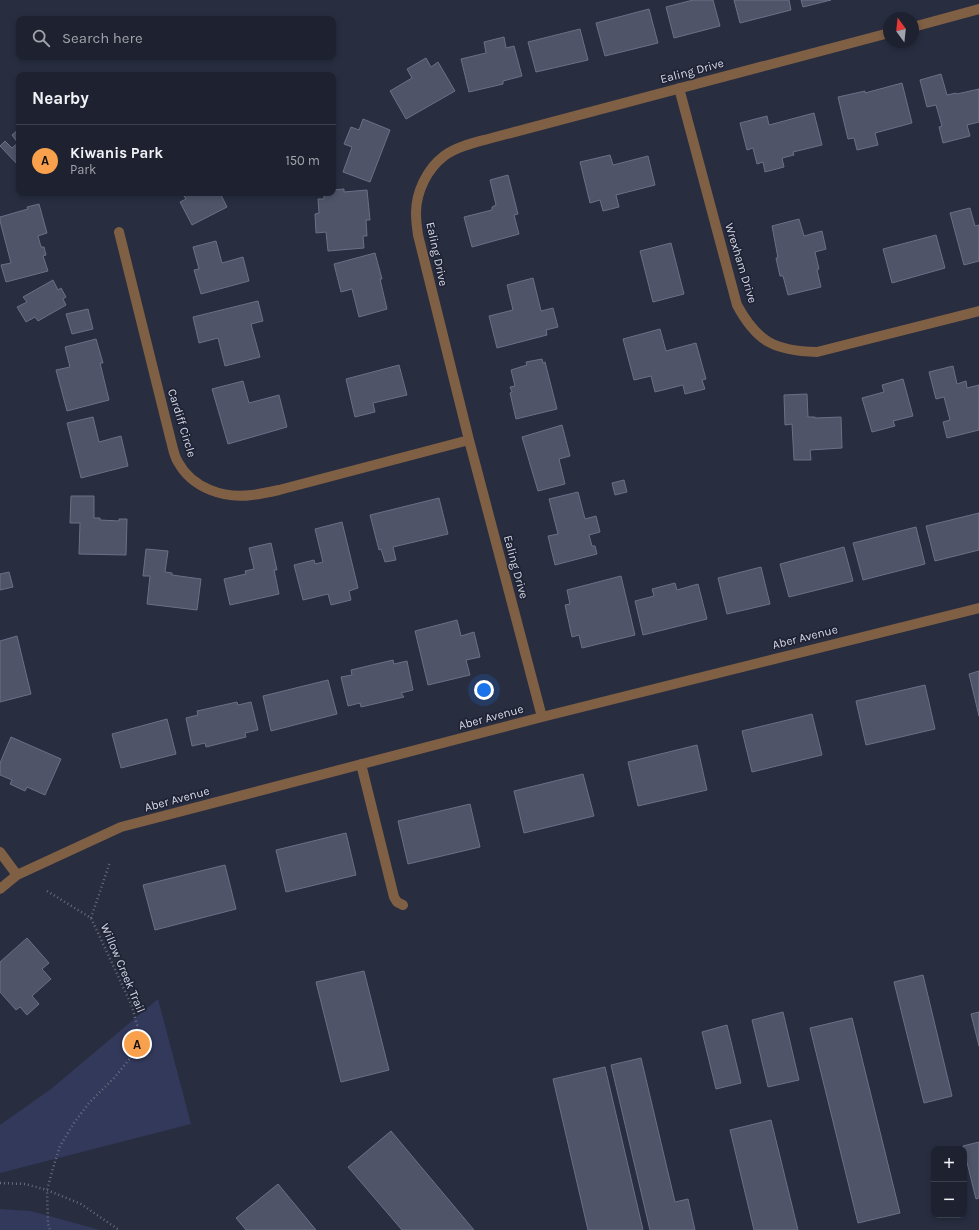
<!DOCTYPE html>
<html lang="en">
<head>
<meta charset="utf-8">
<style>
	:root { --surface:#1e2230; --page:#262a38; --text:#f1f3f6; --muted:#a1a4ab; --line:#3c3f4c; --accent:#f9a04d }
	body { margin:0; font-family:Karla,sans-serif; background:var(--page); color:var(--text) }
	.controls { position:absolute; right:12px; bottom:12px; display:grid; overflow:hidden; border-radius:8px; box-shadow:0 2px 6px #0003 }
	.controls button { width:36px; height:36px; display:grid; place-items:center; padding:0; border:0; border-bottom:1px solid var(--line); background:var(--surface); color:var(--text); font:20px sans-serif }
	.compass { position:absolute; left:883px; top:12px; width:36px; height:36px; border-radius:50%; background:var(--surface); box-shadow:0 2px 6px #0003; rotate:345deg }
	.you { position:absolute; left:484px; top:690px; width:14px; height:14px; margin:-10px; border:3px solid #fff; border-radius:50%; background:#1a73e8; box-shadow:0 0 0 6px #1a73e833 }
	.badge { display:grid; place-items:center; width:26px; height:26px; border-radius:50%; background:var(--accent); color:#111; font-size:13px; font-weight:700 }
	.pin { position:absolute; translate:-50% -50%; border:2px solid #fff; box-shadow:0 1px 4px #0006 }
	.list { margin:0; padding:0; list-style:none }
	h2 { display:flex; justify-content:space-between; align-items:center; height:52px; margin:0; padding:0 16px; font-size:17px }
	h2 small { font-size:13px; font-weight:400; color:var(--muted) }
	.list li { display:grid; grid-template-columns:26px 1fr auto; gap:12px; align-items:center; box-sizing:border-box; height:72px; padding:0 16px; border-top:1px solid var(--line) }
	.list b { display:block; font-size:15px; white-space:nowrap }
	.list p { margin:0; font-size:13px; white-space:nowrap; color:var(--muted) }
	.list em { font-size:13px; font-style:normal; color:var(--muted) }
	.icon { flex:none; width:22px; height:22px; fill:none; stroke:currentColor; stroke-width:2; stroke-linecap:round; stroke-linejoin:round }
	.map { position:relative; flex:none; width:979px; height:1230px; overflow:hidden }
	.search { position:absolute; background:var(--surface); box-shadow:0 2px 6px #0003; left:16px; top:16px; width:320px; height:44px; display:flex; align-items:center; gap:10px; box-sizing:border-box; padding:0 14px; border-radius:8px; color:var(--muted); font-size:15px }
	.panel { position:absolute; background:var(--surface); box-shadow:0 2px 6px #0003; left:16px; top:72px; width:320px; height:124px; border-radius:8px }
	.map>svg:first-child { display:block }
	.green { fill:#32395b }
	.building { fill:#4f5469; stroke:#6b7086 }
	.lines { fill:none; stroke-linecap:round; stroke-linejoin:round }
	.path { stroke:#696d7e; stroke-width:2.5; stroke-dasharray:1 3; stroke-linecap:butt }
	.minor { stroke:#806045; stroke-width:10 }
	.labels { text-anchor:middle; dominant-baseline:central; stroke-width:3.5; stroke-linejoin:round; paint-order:stroke }
	.street-label { font-size:12px; fill:#d5d8e5; stroke:#1f2335 }
</style>
</head>
<body>
<div class="map">
<svg width="979" height="1230" viewBox="0 0 979 1230">
	<rect width="100%" height="100%" fill="#282d40"/>
	<path class="green" d="M158,999L191,1124L0,1173V1125L51,1089Z
		M0,1209L31,1211L100,1230H0Z"/>
	<path class="building" d="M693,0H713L720,26L674,38L666,7Z
		M734,0H789L791,10L740,23Z
		M801,0H831L803,7Z
		M649,9L658,43L605,56L596,23Z
		M580,29L588,60L536,72L528,42Z
		M504,37L506,48L514,46L522,76L503,81V84L469,92L461,59L486,53L484,42Z
		M426,58L431,67L438,62L455,91L406,119L390,91L412,78L407,69Z
		M941,74L947,95L956,93L957,94L979,89V122L967,125L970,136L943,143L939,127L942,126L936,105L927,107L920,80Z
		M902,83L912,123L875,133L878,145L857,150L854,138L848,139L838,97L865,91V93Z
		M814,113L822,145L793,152L794,155L782,158L784,167L765,172L763,162L757,164L753,148L747,150L740,123L767,116L769,125Z
		M363,119L390,130L370,182L343,172L352,147L344,144L351,127L359,130Z
		M19,129V166L0,146L5,141L12,148L18,143L12,135Z
		M610,155L613,165L648,156L655,185L616,195L619,207L603,211L600,200L590,203L580,162Z
		M508,175L518,214L514,215L519,234L472,247L464,217L492,210V207L496,205L490,180Z
		M344,189V192L367,190L370,220H366L367,236H363L364,248L328,251L326,232L316,233L315,214L319,213L318,199H324V193H333V190Z
		M182,193H220L227,207L192,225L180,202L186,199Z
		M39,204L47,233L38,236L41,247H44L46,255L43,256L48,271L6,282L1,265L11,263L0,221V217L28,209L27,207Z
		M970,208L975,226L979,225V261L964,265L950,213Z
		M799,219L804,236L822,231L826,249L815,252L819,269L817,270L821,287L788,295L783,276H780L776,258H778L772,226Z
		M936,235L945,268L892,283L883,249Z
		M216,241L222,263L243,257L249,281L201,294L194,270L199,269L193,247Z
		M671,243L684,294L653,302L640,251Z
		M375,253L382,279H380L387,309L359,317L352,289L341,292L334,264Z
		M533,278L541,311L553,308L558,327L546,330L547,335L497,348L489,316L513,310L507,285Z
		M53,280L58,290L61,288L66,297L63,299L66,305L38,321L35,317L26,322L17,307L27,302L23,297Z
		M258,301L263,321L251,324L260,357L225,366L218,338L199,343L193,317Z
		M88,309L93,329L72,334L66,314Z
		M660,329L666,351L696,343L706,379L702,380L705,389L685,394L683,385L655,392L651,376L634,380L623,339Z
		M96,339L103,363H100L109,400L67,411L56,370L70,367L65,347Z
		M542,359L543,363L545,362L557,409L516,419L510,393L512,392L510,387L515,386L511,370L527,365L526,362Z
		M399,365L407,395L373,403L375,412L355,417L346,379Z
		M953,366L957,384L966,381L967,388L979,385V430L947,438L943,422L950,420L944,397L936,399L929,372Z
		M903,379L913,416L893,421L895,426L872,432L862,398L884,392L882,385Z
		M243,381L249,403L279,395L287,427L228,444L212,389Z
		M807,394L808,417H815V418L841,417L842,448L810,450L811,460H794L792,424L785,425L784,395Z
		M93,417L99,442L121,436L128,466L81,478L67,423Z
		M562,425L570,456L559,459L565,484L538,491L522,437Z
		M624,480L627,492L615,495L612,483Z
		M578,492L585,519L596,516L600,532L589,535L592,546H595L597,554L555,565L548,536L558,534L549,499Z
		M71,496H94V518H100V520L119,521V519H127L126,555L79,554L80,523H70Z
		M439,498L448,534L393,547L396,560L385,562L381,549L379,550L370,515Z
		M979,513V550L935,561L926,526Z
		M342,522L358,588L349,591L351,600L331,605L328,594L303,600L294,565L314,560L315,564L323,562L315,529Z
		M916,527L925,564L863,580L853,543Z
		M271,543L277,570H274L279,594L230,605L224,579L246,574L245,571L254,569L249,548Z
		M844,547L853,581L789,597L780,564Z
		M146,549L168,551L165,572L172,573V575L201,579L197,610L147,604L150,576H143Z
		M761,567L770,604L727,614L718,578Z
		M9,572L13,587L0,590V574Z
		M621,576L635,635L582,648L579,635L572,637L565,605L570,604L567,590Z
		M675,583L677,590L698,584L707,619L643,635L635,601L654,596L652,589Z
		M457,620L461,636L474,632L480,657L466,660L470,675L428,685L415,631Z
		M17,636L31,694L0,702V641Z
		M393,660L394,664L407,661L413,690L401,693L404,697L361,707L360,703L348,706L341,677L352,675L351,670Z
		M979,671V716L969,674Z
		M328,680L337,714L271,731L263,696Z
		M925,685L935,729L866,745L856,701Z
		M237,702L238,705L251,702L258,730L245,733L246,737L206,747L205,743L192,746L186,718L198,715L197,711Z
		M812,714L822,755L752,772L742,731Z
		M167,719L176,754L121,768L112,734Z
		M11,737L61,759L45,795L27,787L25,791L10,784L12,780L0,775V763Z
		M697,745L707,790L638,806L628,762Z
		M583,774L594,816L524,833L514,791Z
		M470,804L480,847L408,864L398,821Z
		M346,833L356,875L286,892L276,850Z
		M225,865L236,909L155,930L143,885Z
		M27,938L49,963L42,969L51,979L32,996L39,1004L27,1015L20,1007L16,1010L0,992V962Z
		M364,971L389,1070L341,1082L316,982Z
		M923,975L952,1096L924,1103L894,982Z
		M783,1012L799,1080L768,1087L752,1020Z
		M979,1012V1046L971,1014Z
		M852,1018L900,1213L858,1223L810,1028Z
		M727,1025L741,1083L716,1089L702,1032Z
		M641,1058L675,1202L688,1199L695,1230H650L611,1065Z
		M605,1067L643,1230H588L553,1079Z
		M771,1120L798,1230H754L730,1130Z
		M391,1131L474,1230H402L348,1167Z
		M979,1142V1198L976,1199L963,1146Z
		M278,1184L316,1230H246L236,1218Z"/>
	<g class="lines">
		<path class="path" d="M47,891L91,918L132,1006L137,1025V1038L131,1057L115,1077L89,1103L74,1123L60,1146L53,1168L47,1190L48,1224L50,1230
			M91,918L110,862
			M0,1183L25,1184L47,1190L81,1204L119,1230"/>
		<path class="minor" d="M913,27L979,9
			M679,88L737,305C757,342 775,351 817,352L979,311
			M119,232L171,441C173,448 174,456 178,462C192,488 224,499 252,495C261,494 270,492 279,490L469,440
			M542,717L469,440L418,235C417,228 416,220 416,213C416,192 427,169 444,156C456,147 473,143 488,139L889,33
			M361,764L394,897L397,902L403,905
			M0,852L17,875
			M0,889L17,875L121,827L542,717L979,608"/>
	</g>
	<g class="labels">
		<g class="street-label">
			<text transform="translate(692 71) rotate(-15)">Ealing Drive</text>
			<text transform="translate(437 254) rotate(78)">Ealing Drive</text>
			<text transform="translate(741 263) rotate(73)">Wrexham Drive</text>
			<text transform="translate(182 423) rotate(73)">Cardiff Circle</text>
			<text transform="translate(516 567) rotate(75)">Ealing Drive</text>
			<text transform="translate(805 637) rotate(-14)">Aber Avenue</text>
			<text transform="translate(491 717) rotate(-15)">Aber Avenue</text>
			<text transform="translate(177 799) rotate(-15)">Aber Avenue</text>
			<text transform="translate(123 968) rotate(67)">Willow Creek Trail</text>
		</g>
	</g>
</svg>
<div class="controls">
<button>+</button>
<button>−</button>
</div>
<svg class="compass" viewBox="-18 -18 36 36"><path d="M0-13l5 13h-10z" fill="#e53935"/><path d="M0 13l5-13h-10z" fill="#a1a4ab"/></svg>
<div class="you"></div>
<div class="pin badge" style="left:137px;top:1044px">A</div>
<div class="search"><svg class="icon" aria-label="search" viewBox="0 0 24 24"><circle cx="10" cy="10" r="6"/><path d="M15 15l6 6"/></svg>Search here</div>
<section class="panel">
<h2>Nearby<small></small></h2>
<ul class="list">
<li><span class="badge">A</span><div><b>Kiwanis Park</b><p>Park</p></div><em>150 m</em></li>
</ul>
</section>
</div>
</body>
</html>
